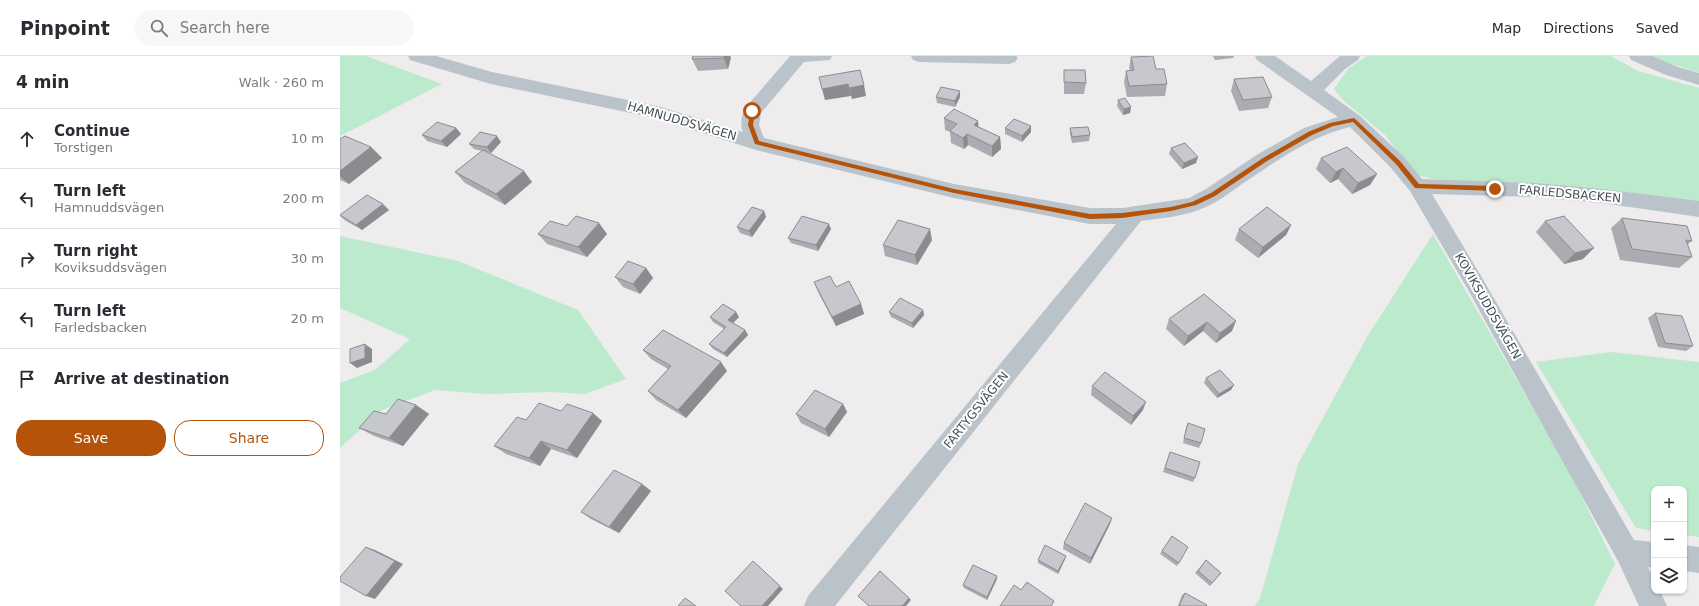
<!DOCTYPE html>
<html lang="en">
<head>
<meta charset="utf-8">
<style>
	:root { --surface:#fff; --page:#f7f7f7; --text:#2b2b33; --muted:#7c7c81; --line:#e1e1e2; --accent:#b45309 }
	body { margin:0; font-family:"DejaVu Sans",sans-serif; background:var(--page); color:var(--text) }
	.controls { position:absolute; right:12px; bottom:12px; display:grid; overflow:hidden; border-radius:8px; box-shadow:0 1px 3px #0004 }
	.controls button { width:36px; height:36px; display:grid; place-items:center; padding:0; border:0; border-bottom:1px solid var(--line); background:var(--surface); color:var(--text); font:20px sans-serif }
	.stop { position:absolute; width:12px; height:12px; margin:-9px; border:3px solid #b45309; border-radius:50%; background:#fff }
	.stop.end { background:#b45309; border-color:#fff; box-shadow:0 1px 4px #0008 }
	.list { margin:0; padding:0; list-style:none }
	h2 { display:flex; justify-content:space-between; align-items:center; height:52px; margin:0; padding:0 16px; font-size:17px }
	h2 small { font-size:13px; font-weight:400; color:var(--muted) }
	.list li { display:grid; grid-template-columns:26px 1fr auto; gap:12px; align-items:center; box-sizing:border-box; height:60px; padding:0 16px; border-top:1px solid var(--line) }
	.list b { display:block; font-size:15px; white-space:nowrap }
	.list p { margin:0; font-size:13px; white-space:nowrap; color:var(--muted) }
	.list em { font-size:13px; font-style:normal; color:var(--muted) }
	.actions { display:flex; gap:8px; padding:12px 16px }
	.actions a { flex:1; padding:9px 0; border:1px solid var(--accent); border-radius:16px; text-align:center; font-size:14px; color:var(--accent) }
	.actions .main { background:var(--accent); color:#fff }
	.icon { flex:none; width:22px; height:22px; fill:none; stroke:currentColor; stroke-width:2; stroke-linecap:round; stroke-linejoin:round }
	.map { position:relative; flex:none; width:1359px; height:550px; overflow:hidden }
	header { display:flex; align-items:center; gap:24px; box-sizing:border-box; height:56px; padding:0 20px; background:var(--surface); border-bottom:1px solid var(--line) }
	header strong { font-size:19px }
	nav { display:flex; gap:22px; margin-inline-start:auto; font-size:14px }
	.search { width:280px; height:36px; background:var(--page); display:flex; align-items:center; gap:10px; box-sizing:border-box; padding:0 14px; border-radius:22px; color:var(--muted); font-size:15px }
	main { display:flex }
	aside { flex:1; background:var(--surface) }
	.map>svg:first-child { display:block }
	.green { fill:#bceacd }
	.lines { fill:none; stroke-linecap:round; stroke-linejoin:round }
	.street { fill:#bbc3ca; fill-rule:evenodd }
	.wall { fill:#abacb1 }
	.shaded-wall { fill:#8b8c90 }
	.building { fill:#c7c8ce; stroke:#8b8c90 }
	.route { fill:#b45309 }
	.labels { text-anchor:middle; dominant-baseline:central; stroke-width:4; stroke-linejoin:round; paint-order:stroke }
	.street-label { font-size:12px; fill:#464f57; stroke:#fff }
</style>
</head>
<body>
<header>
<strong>Pinpoint</strong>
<div class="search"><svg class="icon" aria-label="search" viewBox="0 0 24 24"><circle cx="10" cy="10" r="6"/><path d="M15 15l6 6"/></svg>Search here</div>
<nav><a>Map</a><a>Directions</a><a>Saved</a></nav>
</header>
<main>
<aside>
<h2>4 min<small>Walk · 260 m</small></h2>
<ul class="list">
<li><svg class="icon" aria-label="ahead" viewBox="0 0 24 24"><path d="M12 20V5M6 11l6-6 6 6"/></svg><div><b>Continue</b><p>Torstigen</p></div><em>10 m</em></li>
<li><svg class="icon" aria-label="left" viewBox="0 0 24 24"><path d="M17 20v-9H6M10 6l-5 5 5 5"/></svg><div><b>Turn left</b><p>Hamnuddsvägen</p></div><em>200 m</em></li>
<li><svg class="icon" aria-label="right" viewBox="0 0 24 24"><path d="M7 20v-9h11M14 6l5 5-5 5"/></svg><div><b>Turn right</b><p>Koviksuddsvägen</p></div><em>30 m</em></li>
<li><svg class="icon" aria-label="left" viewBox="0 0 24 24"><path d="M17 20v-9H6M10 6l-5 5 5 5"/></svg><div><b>Turn left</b><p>Farledsbacken</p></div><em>20 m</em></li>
<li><svg class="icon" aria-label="arrive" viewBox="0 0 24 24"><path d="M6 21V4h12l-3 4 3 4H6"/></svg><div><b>Arrive at destination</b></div></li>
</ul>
<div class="actions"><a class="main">Save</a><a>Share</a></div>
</aside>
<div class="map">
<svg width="1359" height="550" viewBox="0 0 1359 550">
	<rect width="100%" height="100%" fill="#eeecec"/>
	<path class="green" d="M0,0H26L102,28L0,80Z
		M1027,0H1271L1298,15L1359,32V147L1105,125L1080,120L1071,113L1045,79L1004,45L994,33L1009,12Z
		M1307,0H1359V16H1357Z
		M1093,178L1227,411L1275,508L1254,550H915L920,542L958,408L1027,281Z
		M0,180L118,205L238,254L286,323L245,338L211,336L148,338L95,334L42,354L0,392V327L35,314L70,283L0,252Z
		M1271,296L1359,306V481L1344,479V433H1314V475L1296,472L1196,306Z"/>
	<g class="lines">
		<path class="street" d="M68,0H96L152,16L317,50L403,76C400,68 401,59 406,51L450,0H492L490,4L464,6L421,57L419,69L424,82L614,128L750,152H783L849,142L866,133L918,98L964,72L998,61L917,4L915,0H935L971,25L1000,0H1020L1018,4L1005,13L984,34L1020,60L1065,102L1082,123L1196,127L1262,133L1359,145V161L1262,147L1196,141L1092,138L1141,220L1294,484L1314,486V512L1308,511L1314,523V535H1320L1327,550H1299L1278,505L1229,417L1127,232L1070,135L1051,112L1010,71C971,80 938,104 905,126C891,136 877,147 861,153C842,161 820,162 801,165L495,550H464L468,540L776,168H750L614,142L416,94L315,62L151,28L70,4Z
			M571,0H676L678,2L675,6L669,8L579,6L573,4Z
			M1289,0H1312L1338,11L1359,17V29L1326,19L1291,4Z
			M1344,489L1359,491V517L1344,515Z"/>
	</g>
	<path class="wall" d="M873,0H894L893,2L875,4Z
		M391,1L388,13L358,15L352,3Z
		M791,1L816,13L827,28L825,40L787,41L784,26L786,15L790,14L789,12Z
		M724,14L746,27L744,38H724Z
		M894,23L932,41L928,52L899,55L891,35Z
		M620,35V41L615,51L597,47L596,41Z
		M778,44L791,51L790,57L783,59L777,50Z
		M604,62L639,71L660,81L661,93L652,101L628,89L624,93L611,87L610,76L605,74Z
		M691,70V76L682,86L665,78V72Z
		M116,72L121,78L107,91L87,85L82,79Z
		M730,72L750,79L749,85L732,87L730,78Z
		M0,83L31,91L42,102L9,128L0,124Z
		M161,86L151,97L145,96L192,126L165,149L125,127L115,116L142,95L134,93L129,88Z
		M831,92L856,107L842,113L829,98Z
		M981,102L1037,118L1030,129L1012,138L998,123L990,127L976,113Z
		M49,154L22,174L6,165L0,160Z
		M424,155L426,161L412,181L400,177L397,171Z
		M1282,162L1352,185L1347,189L1352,201L1339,212L1280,204L1271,172Z
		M1205,165L1243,203L1224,208L1196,176Z
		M951,169L946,179L918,202L895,184L899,173Z
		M227,170L267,178L247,201L207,188L198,178Z
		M491,173L478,195L451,187L448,182Z
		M592,184L577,209L545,200L543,189Z
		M306,212L313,222L300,238L283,231L275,221Z
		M474,226L521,248L524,258L496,270L478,236Z
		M864,238L892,275L876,287L863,275L844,290L826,273L829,263Z
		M583,254L584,259L573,272L551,261L549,256Z
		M396,256L399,261L393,267L405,274L408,279L387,301L373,293L369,288L384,273L373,266L370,261Z
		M1315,257L1353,290L1346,295L1318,291L1308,262Z
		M303,294L387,315L346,362L316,344L308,335L328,313L311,303Z
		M866,322L891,334L877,342L864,327Z
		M752,330L803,354L791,369L751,339Z
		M503,348L507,356L489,381L461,367L456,358Z
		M76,349L89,358L63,390L34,380L19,372L46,358Z
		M221,355L262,365L237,402L211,393L200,410L166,398L154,390L186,364Z
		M848,367L861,387L859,392L843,387L846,372Z
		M830,396L855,422L853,426L823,416Z
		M302,428L311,435L279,477L251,463L241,456Z
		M770,468L750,508L723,493L724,487Z
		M832,480L839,507L837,510L820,498Z
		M725,503L718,518L698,507V504Z
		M866,504L881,517L870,530L855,517Z
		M657,520V523L647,544L624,532L623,529Z
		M845,537L866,550H838L842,539Z"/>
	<path class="shaded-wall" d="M384,0H390L391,1L388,13L384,2Z
		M508,28L511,40L485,44L482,33Z
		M524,29L526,40L512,43L509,32Z
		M620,35V41L615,51V45Z
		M791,51L790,57L783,59L784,53Z
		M638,65L639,76L634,69Z
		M691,70V76L682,86V80Z
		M116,72L121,78L107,91L101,85Z
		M627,78L628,89L624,93L623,82Z
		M157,80L161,86L151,97L147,91Z
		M660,81L661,93L652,101V90Z
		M31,91L42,102L9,128L0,120V115Z
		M858,101L856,107L842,113L844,107Z
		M1003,112L998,123L990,127L996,116Z
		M184,115L192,126L165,149L156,138Z
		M1037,118L1030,129L1012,138L1018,127Z
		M43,148L49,154L22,174L16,169Z
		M424,155L426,161L412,181L409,175Z
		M259,167L267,178L247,201L238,191Z
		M489,168L491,173L478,195L476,189Z
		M951,169L946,179L918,202L923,191Z
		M590,173L592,184L577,209L575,199Z
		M1254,192L1243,203L1224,208L1235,197Z
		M306,212L313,222L300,238L293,228Z
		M521,248L524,258L496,270L492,261Z
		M583,254L584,259L573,272L572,267Z
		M396,256L399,261L391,269L388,264Z
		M896,265L892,275L876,287L880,277Z
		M867,266L863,275L844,290L848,280Z
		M405,274L408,279L387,301L384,297Z
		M25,288L32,293V306L17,312L10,307Z
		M381,306L387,315L346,362L338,354Z
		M894,329L891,334L877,342L879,338Z
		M806,346L803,354L791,369L793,360Z
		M503,348L507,356L489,381L485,373Z
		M76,349L89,358L63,390L49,382Z
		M253,357L262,365L237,402L227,394Z
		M201,385L211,393L200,410L189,402Z
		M302,428L311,435L279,477L269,471Z
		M772,462L770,468L750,508L751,502Z
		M26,491L35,494L63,508L35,543L26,540Z
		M726,500L725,503L718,518V515Z
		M416,508L443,533L428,550H422Z
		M657,520V523L647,544V541Z
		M569,542L571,544L566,550H562Z"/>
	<path class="building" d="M353,0H384V2L352,3Z
		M813,0L816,13H824L827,28L789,30L786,15L794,14L791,1Z
		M520,14L524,29L509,32L508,28L482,33L479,21Z
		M724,14H745L746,27L724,26Z
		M923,21L932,41L903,44L894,23Z
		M601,31L620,35L615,45L596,41Z
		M785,42L791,51L784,53L778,44Z
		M614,53L638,65L634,69L660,81L652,90L627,78L623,82L610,75L617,68L604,62Z
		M674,63L691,70L682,80L665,72Z
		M97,66L116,72L101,85L82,79Z
		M748,71L750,79L732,81L730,72Z
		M140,76L157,80L147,91L129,88Z
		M5,80L31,91L0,115V83Z
		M845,87L858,101L844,107L831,92Z
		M1007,91L1037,118L1018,127L1003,112L996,116L981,102Z
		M143,94L184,115L156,138L115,116Z
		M27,139L43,148L16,169L0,159Z
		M412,151L424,155L409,175L397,171Z
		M927,151L951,169L923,191L899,173Z
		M236,160L259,167L238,191L198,178L210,165L227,170Z
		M462,160L489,168L476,189L448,182Z
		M1224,160L1254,192L1235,197L1205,165Z
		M1282,162L1347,170L1352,185L1346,184L1352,201L1292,193Z
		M558,164L590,173L575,199L543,189Z
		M288,205L306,212L293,228L275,221Z
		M490,220L496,231L509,225L521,248L492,261L474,226Z
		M864,238L896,265L880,277L867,266L848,280L829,263Z
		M560,242L583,254L572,267L549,256Z
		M383,248L396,256L388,264L405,274L384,297L369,288L386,271L370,261Z
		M1315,257L1342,260L1353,290L1325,287Z
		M323,274L381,306L338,354L308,335L331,310L303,294Z
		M25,288V302L10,307V293Z
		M880,314L894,329L879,338L866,322Z
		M765,316L806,346L793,360L752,330Z
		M475,334L503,348L485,373L456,358Z
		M58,343L76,349L49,382L19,372L34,355L46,358Z
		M199,347L221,355L227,348L253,357L227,394L201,385L189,402L154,390L177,361L186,364Z
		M848,367L865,373L861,387L844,382Z
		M830,396L860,406L855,422L825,412Z
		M274,414L302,428L269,471L241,456Z
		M745,447L772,462L751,502L724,487Z
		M832,480L848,491L839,507L822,495Z
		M705,489L726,500L718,515L698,504Z
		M26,491L55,505L26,540L0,525V521Z
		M866,504L881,517L872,527L858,515Z
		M413,505L440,530L422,550H401L385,535Z
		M633,509L657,520L647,541L623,529Z
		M540,515L569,542L562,550H529L518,540Z
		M687,526L714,545L711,550H660L674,529L681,534Z
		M845,537L867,549L866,550H839Z
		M345,542L356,550H338Z"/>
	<path class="route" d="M410,54L415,55L413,69L419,85L614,133L750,158L782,157L831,151L852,146L871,137L923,102L968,76L990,67L1014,62L1060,105L1079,128L1155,130L1158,133L1155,135L1075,132L1056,108L1013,66L993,70L972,79L927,105L875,140L856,149L831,155L782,162L750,163L614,137L415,88L408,69Z"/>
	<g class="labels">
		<g class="street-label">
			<text transform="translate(342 65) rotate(16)">HAMNUDDSVÄGEN</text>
			<text transform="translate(1230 138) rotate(5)">FARLEDSBACKEN</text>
			<text transform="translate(1148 250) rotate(60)">KOVIKSUDDSVÄGEN</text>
			<text transform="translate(636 354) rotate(-51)">FARTYGSVÄGEN</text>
		</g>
	</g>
</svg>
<div class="controls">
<button>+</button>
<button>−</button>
<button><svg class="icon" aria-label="layers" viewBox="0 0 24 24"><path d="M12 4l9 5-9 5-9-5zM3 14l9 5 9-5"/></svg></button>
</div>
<div class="stop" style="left:412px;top:55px"></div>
<div class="stop end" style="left:1155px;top:133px"></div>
</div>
</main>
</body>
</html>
